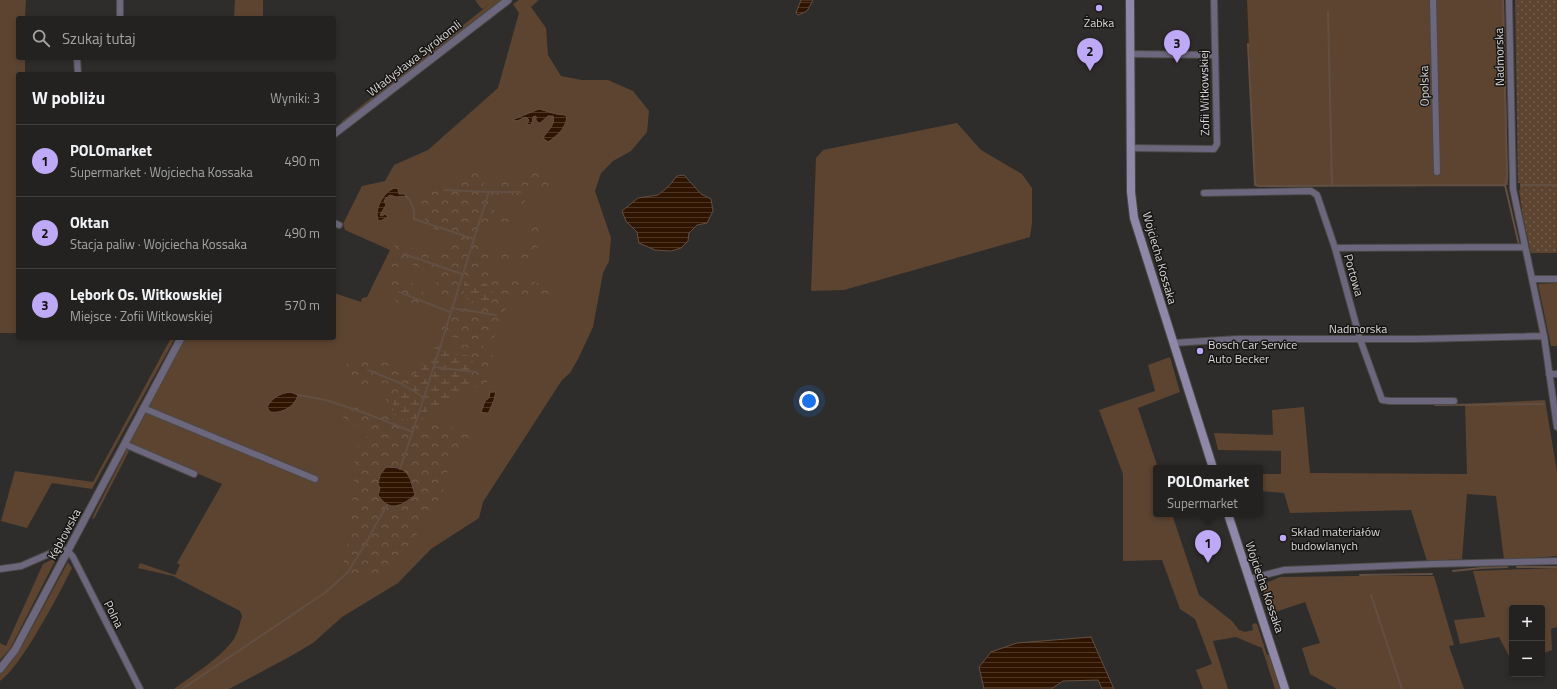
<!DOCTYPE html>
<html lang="pl">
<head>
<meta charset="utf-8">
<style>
	:root { --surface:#232220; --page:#2f2f2d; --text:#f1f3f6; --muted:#a3a4a5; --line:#403f3e; --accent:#bda9f5 }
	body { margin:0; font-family:"Titillium Web",sans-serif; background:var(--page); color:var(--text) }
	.controls { position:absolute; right:12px; bottom:12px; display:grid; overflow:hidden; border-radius:4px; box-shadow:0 2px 6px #0003 }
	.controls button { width:36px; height:36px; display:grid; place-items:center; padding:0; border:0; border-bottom:1px solid var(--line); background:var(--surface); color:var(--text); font:20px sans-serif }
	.you { position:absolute; left:809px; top:401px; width:14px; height:14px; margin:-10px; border:3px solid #fff; border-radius:50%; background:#1a73e8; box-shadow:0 0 0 6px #1a73e833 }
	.badge { display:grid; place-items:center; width:26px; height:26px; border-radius:50%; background:var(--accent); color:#111; font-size:13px; font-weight:700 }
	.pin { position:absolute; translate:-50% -33px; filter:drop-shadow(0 1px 2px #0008) }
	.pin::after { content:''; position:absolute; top:21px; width:14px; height:12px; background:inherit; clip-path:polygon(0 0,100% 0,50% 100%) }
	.popup { position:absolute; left:1153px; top:465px; width:110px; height:52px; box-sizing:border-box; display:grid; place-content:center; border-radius:4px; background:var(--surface); filter:drop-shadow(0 1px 3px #0005); font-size:13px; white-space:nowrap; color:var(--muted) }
	.popup b { font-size:15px; color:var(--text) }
	.popup::after { content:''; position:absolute; left:50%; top:100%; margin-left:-8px; border:8px solid transparent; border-top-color:var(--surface) }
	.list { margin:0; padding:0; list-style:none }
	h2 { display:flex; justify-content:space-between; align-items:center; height:52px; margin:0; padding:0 16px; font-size:17px }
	h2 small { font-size:13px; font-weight:400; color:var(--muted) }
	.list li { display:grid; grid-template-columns:26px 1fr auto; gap:12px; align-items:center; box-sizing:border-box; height:72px; padding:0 16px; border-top:1px solid var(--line) }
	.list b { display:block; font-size:15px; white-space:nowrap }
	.list p { margin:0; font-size:13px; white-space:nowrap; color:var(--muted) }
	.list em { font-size:13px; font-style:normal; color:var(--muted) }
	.icon { flex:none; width:22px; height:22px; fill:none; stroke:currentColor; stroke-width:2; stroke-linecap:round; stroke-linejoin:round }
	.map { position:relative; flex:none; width:1557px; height:689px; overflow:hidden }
	.search { position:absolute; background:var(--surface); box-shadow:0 2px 6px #0003; left:16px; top:16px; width:320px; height:44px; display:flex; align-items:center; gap:10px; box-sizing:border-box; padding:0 14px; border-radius:4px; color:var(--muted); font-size:15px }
	.panel { position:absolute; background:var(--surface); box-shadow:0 2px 6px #0003; left:16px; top:72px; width:320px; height:268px; border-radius:4px }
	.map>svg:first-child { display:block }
	.green { fill:#5c4431 }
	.forest { fill:url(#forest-crowns) }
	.wetland { fill:url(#wetland-marsh) }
	.garden { fill:url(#garden-dots) }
	.water { fill:url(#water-rules); stroke:#634f41 }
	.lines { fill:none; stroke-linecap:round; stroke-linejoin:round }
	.stream { stroke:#634f41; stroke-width:2 }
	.minor-casing { stroke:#4b4947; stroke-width:8 }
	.tertiary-casing { stroke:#4b4947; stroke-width:9 }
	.secondary-casing { stroke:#4b4947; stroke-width:10 }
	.minor { stroke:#6c677c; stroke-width:6 }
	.tertiary { stroke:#6c677c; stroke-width:7 }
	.secondary { stroke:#9088a8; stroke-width:8 }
	.poi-dot { fill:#bda9f5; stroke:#171514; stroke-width:1.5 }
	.labels { text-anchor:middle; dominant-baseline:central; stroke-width:3; stroke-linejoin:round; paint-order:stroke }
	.poi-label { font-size:12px; fill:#dbd9d8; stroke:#171514; text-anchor:start }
	.street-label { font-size:12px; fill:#dbd9d8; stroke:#171514 }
</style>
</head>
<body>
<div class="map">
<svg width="1557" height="689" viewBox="0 0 1557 689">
	<defs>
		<pattern id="forest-crowns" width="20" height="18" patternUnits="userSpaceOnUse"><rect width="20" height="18" fill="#5c4431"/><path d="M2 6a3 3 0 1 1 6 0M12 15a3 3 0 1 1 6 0" fill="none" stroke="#735e4e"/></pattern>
		<pattern id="wetland-marsh" width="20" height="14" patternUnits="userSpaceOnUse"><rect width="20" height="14" fill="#5c4431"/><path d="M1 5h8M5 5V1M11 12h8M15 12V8" fill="none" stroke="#735e4e"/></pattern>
		<pattern id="garden-dots" width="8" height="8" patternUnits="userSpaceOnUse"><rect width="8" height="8" fill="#5c4431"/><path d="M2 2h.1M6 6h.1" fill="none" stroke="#735e4e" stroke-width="1.8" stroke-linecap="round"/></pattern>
		<pattern id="water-rules" width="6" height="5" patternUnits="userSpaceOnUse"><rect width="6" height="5" fill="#2f1400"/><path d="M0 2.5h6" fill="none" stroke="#4d3624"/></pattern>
	</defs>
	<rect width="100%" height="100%" fill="#2f2d2b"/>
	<path class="green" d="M0,0H26L25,18H18V58H25V74H18V333H0Z
		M235,0H263V18H234Z
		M475,0H502L345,122H341L491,3L483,9L481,8Z
		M519,0H539L531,7L546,28L548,55L561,76L582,80H608L633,91L649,111L647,132L631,151L613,161L601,173L595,191L611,238L609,261L603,273L593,327L578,359L570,373L562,380L483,502L479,518L431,549L398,583L342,617L313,643L291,656L229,689H174C191,676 225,655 235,637C238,631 240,623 242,616L240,611L173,576L138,568L140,563L175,575L180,565L177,563L222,484L129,444L185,338H334V293L361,302L362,298L367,297L390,250L345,230L343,224L362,186L385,181L394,165L428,150L498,88L519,13L513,4Z
		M1247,0H1504L1508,185L1259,186L1255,185Z
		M957,123L981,150L1022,174L1032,188V223L1030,237L844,290L811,291L816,158L823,150Z
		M1557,283V346H1551L1538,284Z
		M171,338H175L92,489L52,483L27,528L1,521L15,471L93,482Z
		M1170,357L1180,392L1138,408L1158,468H1156V514H1172L1199,595L1232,621L1239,630L1245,632L1253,630L1252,625L1254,623L1257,624L1267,655H1269L1282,689H1275L1262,648L1236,637L1213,641L1228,689H1203L1196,670L1212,664L1195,619L1180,609L1162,560L1123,561V474L1099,410L1155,391L1148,365Z
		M1545,400L1557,472V556L1504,560L1496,496L1467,494L1462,559L1427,561L1411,510L1290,513L1284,493L1260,491V474H1281V451L1218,450L1214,433L1273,435L1272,410L1304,407L1310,473L1467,474L1465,404Z
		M127,449L129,451L94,519L92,518Z
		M57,557L10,649L0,660V643L6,646L43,564Z
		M68,562L72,568C60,592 47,616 33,639C23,654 14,670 0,681V673L9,665L22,646Z
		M1557,568V627L1551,629L1552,650L1542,654V608H1512V662L1499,637L1460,644L1454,620L1485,617L1473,571Z
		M1356,576H1434L1454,645L1449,646L1464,689H1337L1310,674L1302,648L1320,643L1305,602L1269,614L1264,598V584L1280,577Z"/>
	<path class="forest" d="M532,170L543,172L550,181L547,189H537L531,193L526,199L523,205L514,210L512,209V204L506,200H499L493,212L494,216L514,221L515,224L512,229C507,228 505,227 500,225C486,219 481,235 478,245L485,254C498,252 507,255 520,255L528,245L531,227L541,224L547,227L534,255L532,265L495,259L489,265L493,275C514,277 534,280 553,289L555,296C533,298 516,286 504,312L507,317C503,327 496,340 484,342C478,343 471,340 465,339C453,337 448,337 439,328L441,319L445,314H456L464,310L461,296L454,292L443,296L436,287L437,278L423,269L407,262L398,265L396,274L417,286L425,294L423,301L419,308L410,311C401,305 390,299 389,287C389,283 392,279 391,274C390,267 387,267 389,259L395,260L393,251L395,245L406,246L424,252L445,254L453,240L445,233L430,227L420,211L422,200L439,186H456L472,171H480L483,177L484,186L489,189L495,187L505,179L521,178Z
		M436,339H448L461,345L483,346L491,351L494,359L493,366L489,371L487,383L484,386H464C458,391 453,397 447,401C437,409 423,408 422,423L464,430L471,434L470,441L465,446L450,455L446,463L448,478L441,496L410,545L381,573L368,576L355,583L349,580L343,565L351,527L355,459L358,444L367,438L369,434L365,428L357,425L348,428C339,418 346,416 344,406L348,402C365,403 377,427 386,399C387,393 391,389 390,384C371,380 348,397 346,364L353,361H362L367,357C386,360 389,364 402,377H405C418,367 424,350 436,339Z"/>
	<path class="wetland" d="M472,279L483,282L492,288L493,298L489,303C473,304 459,300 465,281Z
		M438,344H446L457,355H467L473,360L472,369L470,374L472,377L481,385L477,387L464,386L447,401L438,407L428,410L423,416L412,420L402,419L393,414C392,401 394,392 406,386Z"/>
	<path class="garden" d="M1515,0H1557V253H1531L1523,217L1519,190H1520V183H1518Z"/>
	<path class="water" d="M801,0H813L807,11L798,15L796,13Z
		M539,109L556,114L565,115L567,117C565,129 558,135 548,142L543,138C547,131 556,125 553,116H548L539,124L536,120V116L533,117L532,123L530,125L527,124L529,120L526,117L517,121L512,120Z
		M684,175L701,194L711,199L713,211L707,223L697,225L689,233L688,241L681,248L671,251L655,250L639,243L637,232L626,221L622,211L638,198L658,195L668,187L677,176Z
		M395,188L398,189L399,194H405L406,196L396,197L390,195L386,198L384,201L386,205L380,215L382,216L385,214L388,217L380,221L378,220C374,209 384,191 395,188Z
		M496,391L494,400L488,414L481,412L485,401L489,398L490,392Z
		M290,392L298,395C295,407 281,414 270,412L267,407C273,397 279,394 290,392Z
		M386,467C409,467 409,475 415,495C401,506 390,513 378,495L380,488L378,484L380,475Z
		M1091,637L1114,689H1102L1098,680L1063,681L1051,689H984L979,667L991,652L1017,643Z"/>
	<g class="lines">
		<path class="stream" d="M1503,0L1507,178L1505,185L1519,245
			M1328,12L1332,185
			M1248,44L1255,185L1259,186L1505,185
			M1521,185H1557
			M489,192H521
			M406,196C412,202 415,210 414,219L474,239
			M404,254L462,274
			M399,292L450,312
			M451,308L496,315
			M434,367L476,372
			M368,370L400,383L425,398
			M298,395L326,400L365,413L413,432
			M1435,405L1544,404
			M400,469C432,377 459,284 489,192L444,190
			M1517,567H1557
			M1453,571L1481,568L1507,567
			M1360,575L1432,574
			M1371,595L1402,689
			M182,689L326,592L348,572L364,546L387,505"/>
		<g class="minor-casing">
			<path id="minor" d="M1433,0L1437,172
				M1509,0L1513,189L1544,336L1557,427
				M120,18V0
				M1130,54L1214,55
				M77,58L78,74
				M1130,148L1214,149L1217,144L1214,0
				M1204,193L1311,191L1317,195L1335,248L1360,339L1382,400L1390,401H1454
				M334,223L339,225
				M1335,248L1525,247
				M1532,279H1557
				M1173,343L1237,339H1417L1544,336
				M1549,374H1557
				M143,408L315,479
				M129,446L194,474
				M0,569L21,566L58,550H67L73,557L140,689
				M1249,579L1284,570L1433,564L1557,561"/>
		</g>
		<g class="tertiary-casing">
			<path id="tertiary" d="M334,134L508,0
				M0,669L15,650L181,338"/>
		</g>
		<g class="secondary-casing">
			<path id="secondary" d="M1130,0L1131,192L1134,218L1213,468
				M1228,514L1285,689"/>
		</g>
		<use href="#minor" class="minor"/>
		<use href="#tertiary" class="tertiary"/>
		<use href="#secondary" class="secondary"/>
	</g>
	<g class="poi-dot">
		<circle cx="1099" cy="8" r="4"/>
		<circle cx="1200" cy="351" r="4"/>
		<circle cx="1283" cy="538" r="4"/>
	</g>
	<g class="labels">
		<g class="poi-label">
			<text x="1099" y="22" text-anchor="middle">Żabka</text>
			<text x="1208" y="344">Bosch Car Service<tspan x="1208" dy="14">Auto Becker</tspan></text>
			<text x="1291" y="531">Skład materiałów<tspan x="1291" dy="14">budowlanych</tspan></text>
		</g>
		<g class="street-label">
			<text transform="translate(1499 57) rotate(-91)">Nadmorska</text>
			<text transform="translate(414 58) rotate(-38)">Władysława Syrokomli</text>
			<text transform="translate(1424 86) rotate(-91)">Opolska</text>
			<text transform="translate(1204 93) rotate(-91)">Zofii Witkowskiej</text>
			<text transform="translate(1160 258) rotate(74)">Wojciecha Kossaka</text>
			<text transform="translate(1354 275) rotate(74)">Portowa</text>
			<text x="1358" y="328">Nadmorska</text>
			<text transform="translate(64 534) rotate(-62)">Kębłowska</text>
			<text transform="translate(1265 587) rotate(71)">Wojciecha Kossaka</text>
			<text transform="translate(114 614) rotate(63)">Polna</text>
		</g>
	</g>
</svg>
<div class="controls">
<button>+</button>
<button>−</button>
</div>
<div class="you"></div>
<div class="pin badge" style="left:1208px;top:563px">1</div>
<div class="popup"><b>POLOmarket</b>Supermarket</div>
<div class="pin badge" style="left:1090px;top:71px">2</div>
<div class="pin badge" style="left:1177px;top:63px">3</div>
<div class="search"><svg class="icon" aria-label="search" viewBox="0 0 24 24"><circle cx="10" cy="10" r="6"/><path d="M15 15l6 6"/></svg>Szukaj tutaj</div>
<section class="panel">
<h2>W pobliżu<small>Wyniki: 3</small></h2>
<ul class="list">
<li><span class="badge">1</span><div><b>POLOmarket</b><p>Supermarket · Wojciecha Kossaka</p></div><em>490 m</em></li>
<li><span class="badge">2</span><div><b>Oktan</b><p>Stacja paliw · Wojciecha Kossaka</p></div><em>490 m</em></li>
<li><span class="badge">3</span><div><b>Lębork Os. Witkowskiej</b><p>Miejsce · Zofii Witkowskiej</p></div><em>570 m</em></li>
</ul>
</section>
</div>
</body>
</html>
